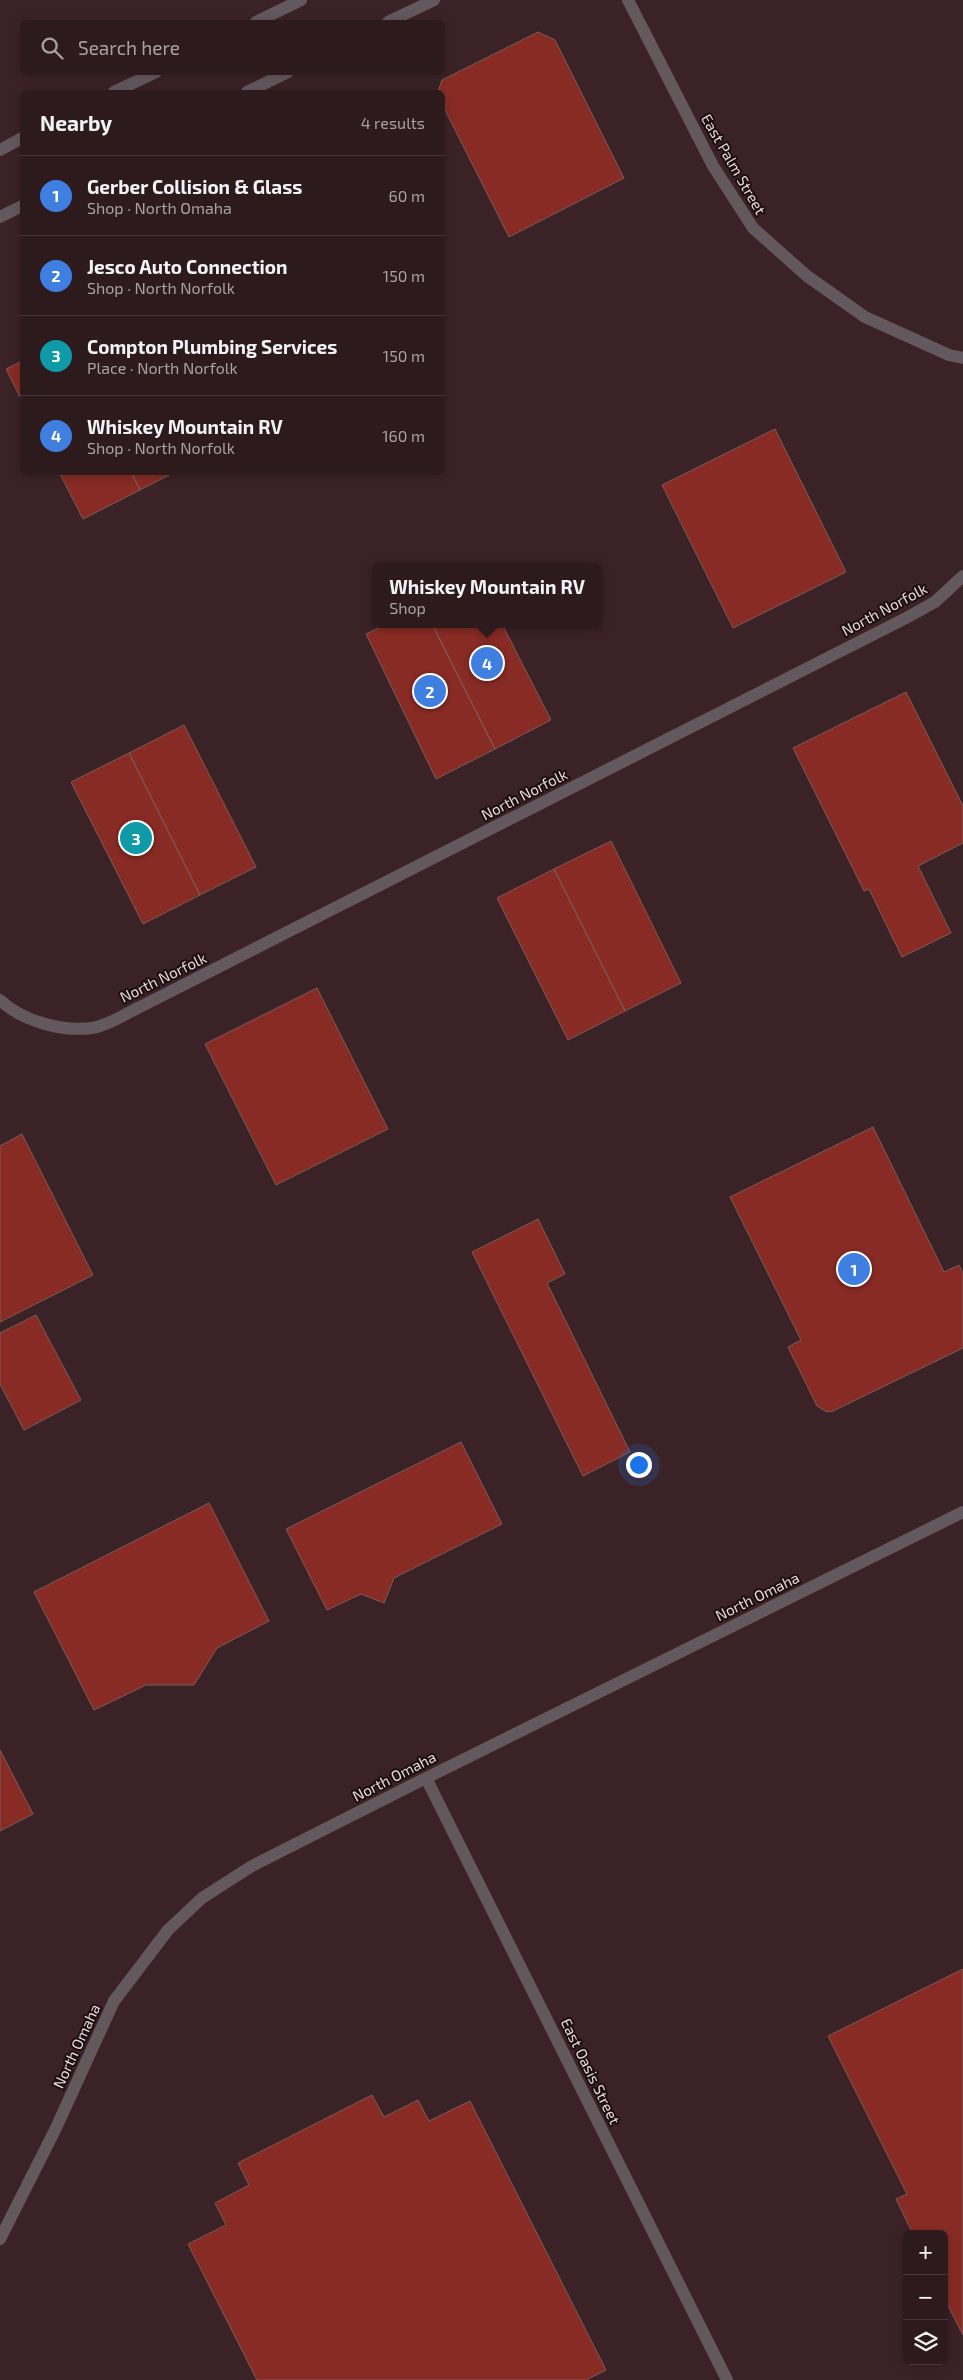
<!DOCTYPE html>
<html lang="en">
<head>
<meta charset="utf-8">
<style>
	:root { --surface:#2c1a1d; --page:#38272a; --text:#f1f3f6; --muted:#a6a1a4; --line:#48383b; --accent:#0b8043 }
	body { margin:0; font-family:"Exo 2",sans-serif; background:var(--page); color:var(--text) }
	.controls { position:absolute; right:15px; bottom:15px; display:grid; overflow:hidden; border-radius:8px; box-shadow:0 2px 12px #0003 }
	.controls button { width:45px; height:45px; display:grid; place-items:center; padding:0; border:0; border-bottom:1px solid var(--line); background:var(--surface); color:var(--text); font:25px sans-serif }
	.you { position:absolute; left:638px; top:1464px; width:18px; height:18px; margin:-12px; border:4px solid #fff; border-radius:50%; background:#1a73e8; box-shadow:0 0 0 8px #1a73e833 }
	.badge { display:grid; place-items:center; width:32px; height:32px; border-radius:50%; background:var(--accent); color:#fff; font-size:16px; font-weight:700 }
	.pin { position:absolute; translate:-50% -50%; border:2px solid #fff; box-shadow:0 1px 5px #0006 }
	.popup { position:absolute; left:372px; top:563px; width:230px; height:65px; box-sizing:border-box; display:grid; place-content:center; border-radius:8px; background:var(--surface); filter:drop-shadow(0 1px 4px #0005); font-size:16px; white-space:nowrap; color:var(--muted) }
	.popup b { font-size:19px; color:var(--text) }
	.popup::after { content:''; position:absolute; left:50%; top:100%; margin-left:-10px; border:10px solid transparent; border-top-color:var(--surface) }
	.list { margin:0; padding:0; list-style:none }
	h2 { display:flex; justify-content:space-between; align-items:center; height:65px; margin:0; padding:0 20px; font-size:21px }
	h2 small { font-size:16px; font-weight:400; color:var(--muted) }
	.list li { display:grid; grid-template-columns:32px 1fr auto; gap:15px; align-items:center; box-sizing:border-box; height:80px; padding:0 20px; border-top:1px solid var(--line) }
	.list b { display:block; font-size:19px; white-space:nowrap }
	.list p { margin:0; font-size:16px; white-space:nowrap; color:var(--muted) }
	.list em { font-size:16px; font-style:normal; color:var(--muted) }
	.icon { flex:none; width:28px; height:28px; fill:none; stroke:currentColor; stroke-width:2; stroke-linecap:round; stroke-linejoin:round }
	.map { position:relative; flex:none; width:963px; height:2380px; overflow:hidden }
	.search { position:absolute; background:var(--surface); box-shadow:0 2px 12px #0003; left:20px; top:20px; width:425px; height:55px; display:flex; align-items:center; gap:12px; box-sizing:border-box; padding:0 18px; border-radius:8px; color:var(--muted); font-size:19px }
	.panel { position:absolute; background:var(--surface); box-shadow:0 2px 12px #0003; left:20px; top:90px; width:425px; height:385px; border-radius:8px }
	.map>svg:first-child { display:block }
	.building { fill:#882b25; stroke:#7a5c58 }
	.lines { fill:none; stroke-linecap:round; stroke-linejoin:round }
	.minor { stroke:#64585f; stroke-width:12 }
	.labels { text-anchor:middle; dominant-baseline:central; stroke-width:4; stroke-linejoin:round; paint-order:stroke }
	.street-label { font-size:15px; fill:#e9d7db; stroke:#1b0f12 }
</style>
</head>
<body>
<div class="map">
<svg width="963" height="2380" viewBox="0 0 963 2380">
	<rect width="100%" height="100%" fill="#3b2227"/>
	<path class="building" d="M538,32L555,40L624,178L509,237L442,104V92H438L442,80Z
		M22,361V401L6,369Z
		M775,429L846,572L733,628L662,485Z
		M59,472H131L140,490L83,519Z
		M131,472H175L140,490Z
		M387,624H432L495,749L436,779L366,634Z
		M432,624H502L551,720L495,749Z
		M906,692L963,806V843L918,866L951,933L902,957L869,889L864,891L793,748Z
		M184,725L256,867L200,895L129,753Z
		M129,753L200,895L143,924L71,782Z
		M611,841L681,983L625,1011L554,869Z
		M554,869L625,1011L568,1040L497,898Z
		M317,988L388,1129L276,1185L205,1044Z
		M873,1127L944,1272L959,1265L963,1273V1348L833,1411L827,1412L817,1406L788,1347L801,1340L730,1197Z
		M22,1134L93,1275L0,1322V1146Z
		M538,1219L565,1274L547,1283L630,1452L583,1476L472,1252Z
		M36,1315L81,1400L24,1430L0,1384V1333Z
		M461,1442L502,1524L394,1578L384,1603L361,1594L327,1610L286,1529Z
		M209,1503L269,1621L217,1648L194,1685H146L94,1710L34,1592Z
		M0,1750L33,1814L0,1831Z
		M963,1969V2335L944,2298V2234H913L896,2199L907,2194L828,2036Z
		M372,2095L384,2117L418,2100L429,2121L470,2101L606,2370L586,2380H257L188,2244L226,2225L215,2203L249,2185L238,2163Z"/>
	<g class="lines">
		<path class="minor" d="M628,0L713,166L753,228L807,276L865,317L949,355L963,358
			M256,22L301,0
			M388,22L434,0
			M114,92L156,72
			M247,92L288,72
			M0,150L22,138
			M0,217L22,206
			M0,1000C22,1021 62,1032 92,1028C107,1026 125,1014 138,1008L906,618L935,602L963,576
			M426,1778L727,2380
			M0,2239L56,2128L114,2001L168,1930L202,1898L252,1866L426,1778L963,1512"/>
	</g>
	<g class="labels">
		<g class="street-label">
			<text transform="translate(734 164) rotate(60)">East Palm Street</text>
			<text transform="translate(884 609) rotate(-28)">North Norfolk</text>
			<text transform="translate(524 794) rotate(-27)">North Norfolk</text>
			<text transform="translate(163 977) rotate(-26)">North Norfolk</text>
			<text transform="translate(757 1596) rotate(-26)">North Omaha</text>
			<text transform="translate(394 1776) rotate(-27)">North Omaha</text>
			<text transform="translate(76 2046) rotate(-65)">North Omaha</text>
			<text transform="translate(591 2071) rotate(64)">East Oasis Street</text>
		</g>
	</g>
</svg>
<div class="controls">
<button>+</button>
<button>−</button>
<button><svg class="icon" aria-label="layers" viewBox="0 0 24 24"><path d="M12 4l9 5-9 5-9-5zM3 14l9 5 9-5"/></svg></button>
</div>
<div class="you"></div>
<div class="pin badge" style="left:854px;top:1269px;background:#3f7fe0">1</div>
<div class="pin badge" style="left:430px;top:691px;background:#3f7fe0">2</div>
<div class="pin badge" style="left:136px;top:838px;background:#0f9aa8">3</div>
<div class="pin badge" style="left:487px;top:663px;background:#3f7fe0">4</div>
<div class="popup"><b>Whiskey Mountain RV</b>Shop</div>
<div class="search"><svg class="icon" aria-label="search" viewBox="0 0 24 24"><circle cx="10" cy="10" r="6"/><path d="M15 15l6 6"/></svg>Search here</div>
<section class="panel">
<h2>Nearby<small>4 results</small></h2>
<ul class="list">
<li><span class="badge" style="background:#3f7fe0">1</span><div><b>Gerber Collision &amp; Glass</b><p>Shop · North Omaha</p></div><em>60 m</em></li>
<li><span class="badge" style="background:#3f7fe0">2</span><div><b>Jesco Auto Connection</b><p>Shop · North Norfolk</p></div><em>150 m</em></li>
<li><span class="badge" style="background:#0f9aa8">3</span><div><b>Compton Plumbing Services</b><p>Place · North Norfolk</p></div><em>150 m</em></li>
<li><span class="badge" style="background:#3f7fe0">4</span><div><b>Whiskey Mountain RV</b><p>Shop · North Norfolk</p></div><em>160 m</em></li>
</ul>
</section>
</div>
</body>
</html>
